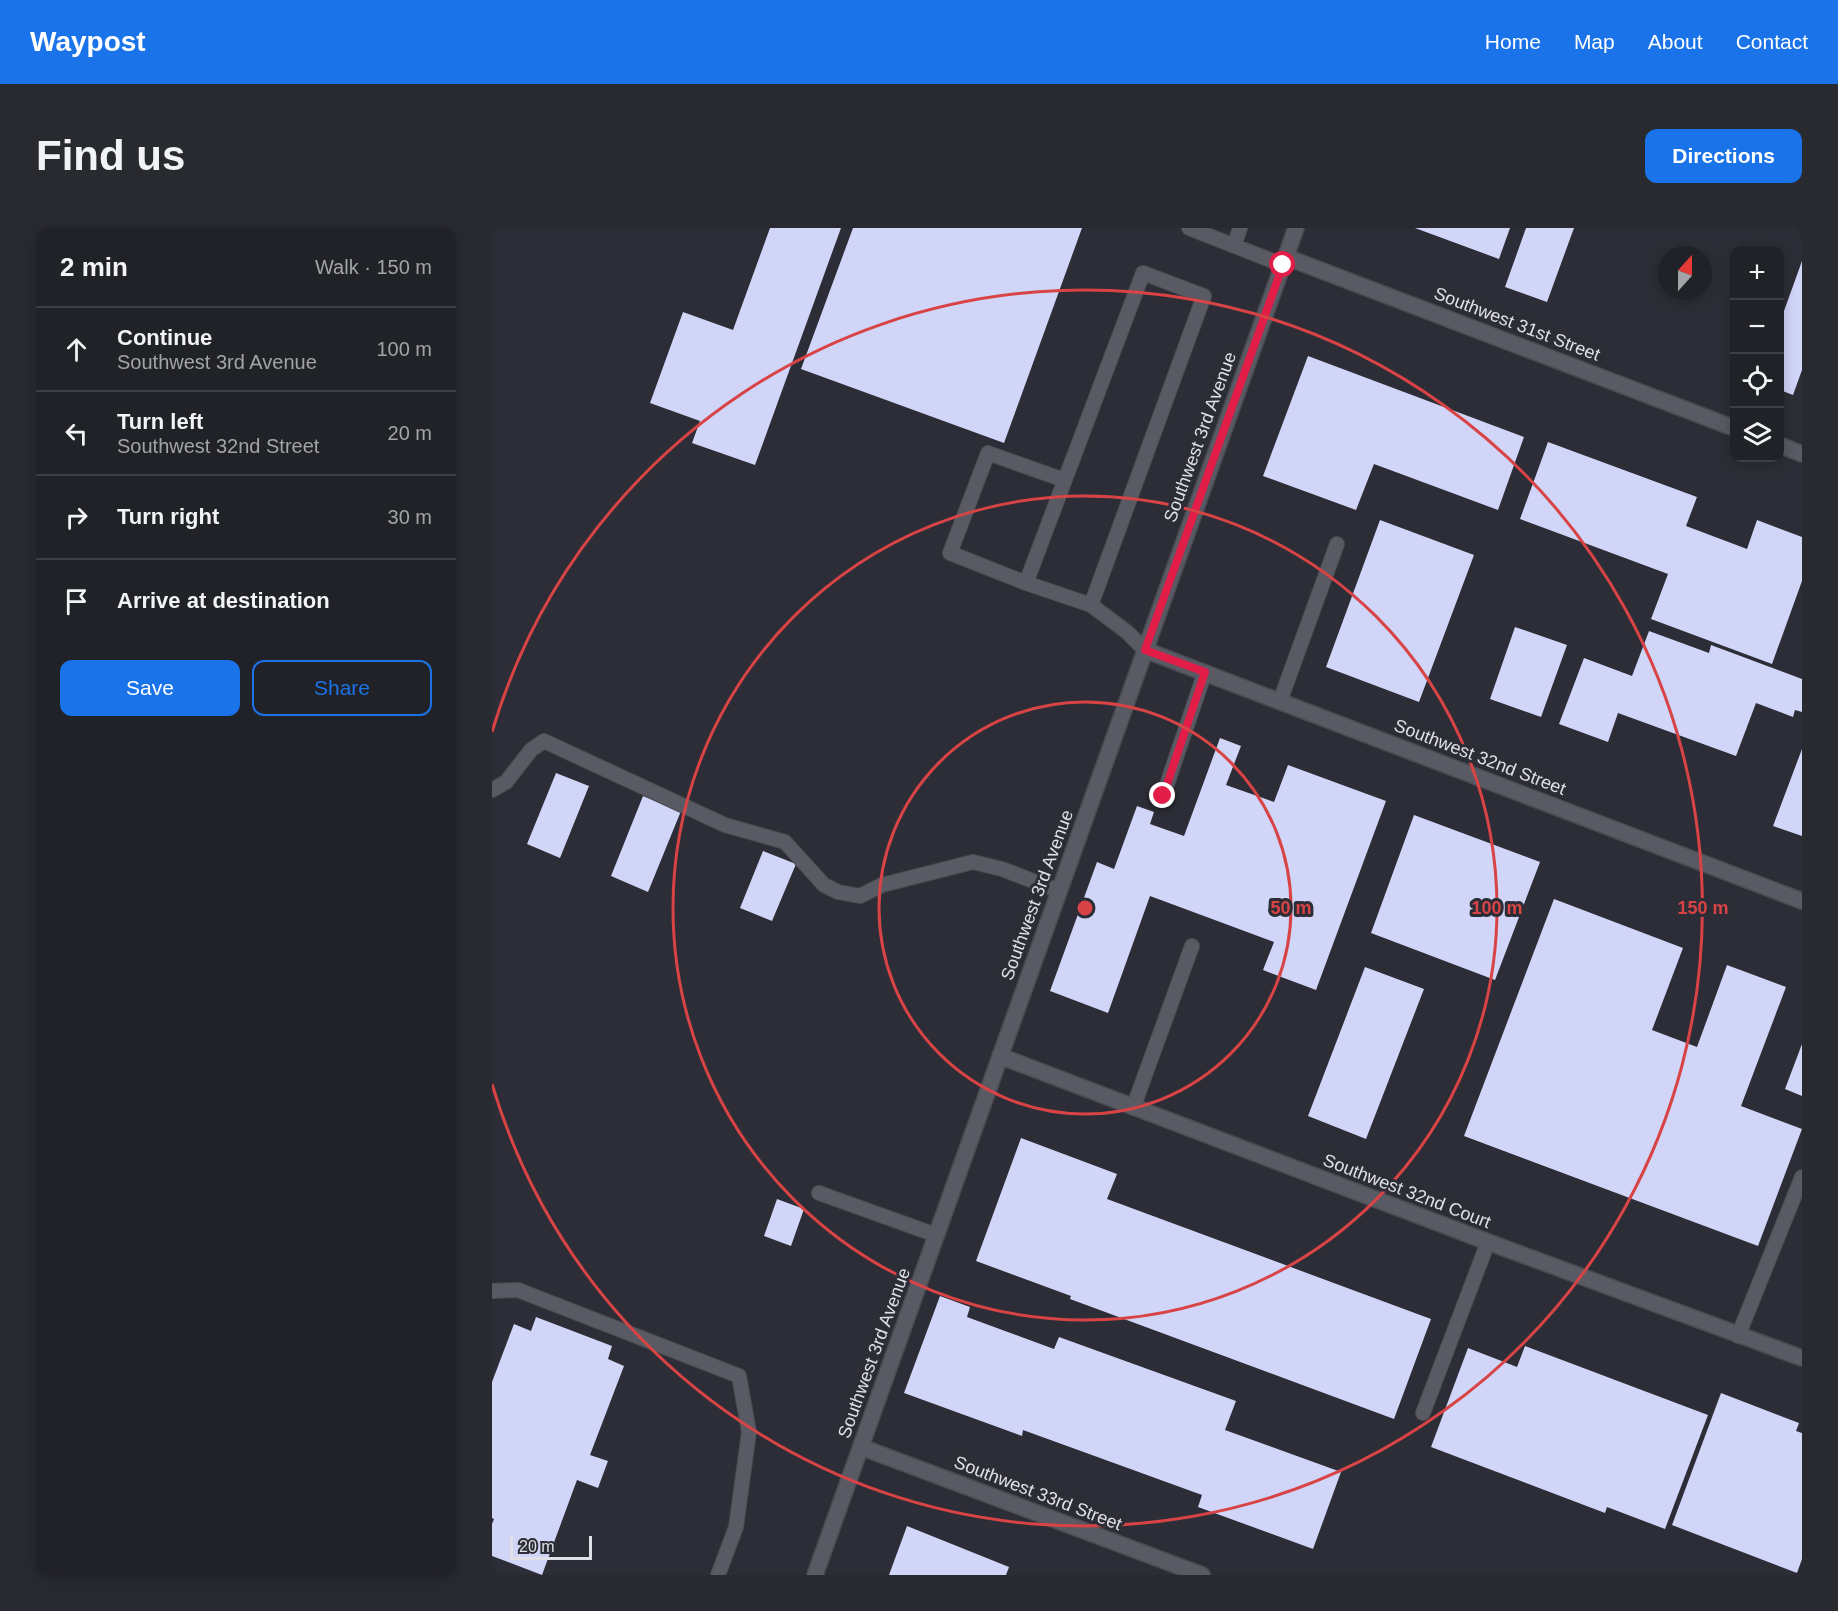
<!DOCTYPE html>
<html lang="en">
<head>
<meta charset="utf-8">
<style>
	:root { --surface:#212228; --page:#292a30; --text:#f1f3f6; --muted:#a2a4a8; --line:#3e3f45; --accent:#1a73e8 }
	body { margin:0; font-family:Arial,sans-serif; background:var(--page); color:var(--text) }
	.controls { position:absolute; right:18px; top:18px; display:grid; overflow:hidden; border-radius:12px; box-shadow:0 3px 15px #0003 }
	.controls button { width:54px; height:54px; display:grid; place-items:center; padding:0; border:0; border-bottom:2px solid var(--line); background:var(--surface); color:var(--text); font:30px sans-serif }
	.compass { position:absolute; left:1166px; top:18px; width:54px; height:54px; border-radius:50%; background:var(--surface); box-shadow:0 3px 15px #0003; rotate:21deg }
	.scale { position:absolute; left:18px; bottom:15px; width:82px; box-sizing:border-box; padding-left:6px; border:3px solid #e0e1e7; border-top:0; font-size:16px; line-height:21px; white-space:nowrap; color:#e0e1e7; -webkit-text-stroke:4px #2c2d36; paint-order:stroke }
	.stop { position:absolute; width:18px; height:18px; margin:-14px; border:4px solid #e11d48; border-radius:50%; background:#fff }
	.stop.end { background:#e11d48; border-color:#fff; box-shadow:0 2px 6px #0008 }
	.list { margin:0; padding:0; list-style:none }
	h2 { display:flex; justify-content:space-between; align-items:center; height:78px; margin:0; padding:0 24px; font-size:26px }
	h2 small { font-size:20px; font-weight:400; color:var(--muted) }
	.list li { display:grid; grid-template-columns:39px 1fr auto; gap:18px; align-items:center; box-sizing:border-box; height:84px; padding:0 24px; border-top:2px solid var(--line) }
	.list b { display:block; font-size:22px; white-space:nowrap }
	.list p { margin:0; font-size:20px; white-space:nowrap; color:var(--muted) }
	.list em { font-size:20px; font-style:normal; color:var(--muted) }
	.actions { display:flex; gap:12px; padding:18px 24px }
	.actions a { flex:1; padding:14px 0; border:2px solid var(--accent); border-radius:12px; text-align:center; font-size:21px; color:var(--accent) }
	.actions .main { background:var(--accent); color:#fff }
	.icon { flex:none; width:33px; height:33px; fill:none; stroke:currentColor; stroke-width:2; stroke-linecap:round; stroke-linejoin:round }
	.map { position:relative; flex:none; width:1310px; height:1347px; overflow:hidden; border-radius:12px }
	header { display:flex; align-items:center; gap:36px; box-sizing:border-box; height:84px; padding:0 30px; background:var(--accent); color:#fff }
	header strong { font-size:28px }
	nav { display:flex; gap:33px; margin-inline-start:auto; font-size:21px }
	.intro { display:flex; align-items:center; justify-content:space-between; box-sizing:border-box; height:144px; padding:0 36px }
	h1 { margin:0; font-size:42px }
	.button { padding:15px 27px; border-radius:12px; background:var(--accent); color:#fff; font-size:21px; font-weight:700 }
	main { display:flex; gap:36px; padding:0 36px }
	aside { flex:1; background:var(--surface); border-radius:12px; box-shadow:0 3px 15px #0003 }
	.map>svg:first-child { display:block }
	.building { fill:#d1d5f8 }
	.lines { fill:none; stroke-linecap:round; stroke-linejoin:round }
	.lane-casing { stroke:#4a4b52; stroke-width:16 }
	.street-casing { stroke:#4a4b52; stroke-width:18 }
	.lane { stroke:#595a64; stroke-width:14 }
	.street { stroke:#595a64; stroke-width:15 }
	.route { stroke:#e11d48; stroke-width:8 }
	.ring { fill:none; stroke:#d84445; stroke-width:3 }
	.labels { text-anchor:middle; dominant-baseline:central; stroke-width:6; stroke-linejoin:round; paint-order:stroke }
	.street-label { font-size:18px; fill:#e0e1e7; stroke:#2c2d36 }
	.centre { fill:#d84445; stroke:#2c2d36; stroke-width:3 }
	.ring-label { font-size:18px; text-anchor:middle; font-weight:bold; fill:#d84445; stroke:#2c2d36; stroke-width:6; stroke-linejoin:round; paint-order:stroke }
</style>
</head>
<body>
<header>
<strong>Waypost</strong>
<nav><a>Home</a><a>Map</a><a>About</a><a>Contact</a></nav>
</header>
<div class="intro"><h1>Find us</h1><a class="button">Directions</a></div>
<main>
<aside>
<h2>2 min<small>Walk · 150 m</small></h2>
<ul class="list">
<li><svg class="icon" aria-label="ahead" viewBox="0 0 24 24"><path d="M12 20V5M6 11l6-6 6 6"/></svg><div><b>Continue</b><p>Southwest 3rd Avenue</p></div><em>100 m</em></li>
<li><svg class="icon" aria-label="left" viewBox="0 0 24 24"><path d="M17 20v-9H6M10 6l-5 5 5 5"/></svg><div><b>Turn left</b><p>Southwest 32nd Street</p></div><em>20 m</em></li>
<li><svg class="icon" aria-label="right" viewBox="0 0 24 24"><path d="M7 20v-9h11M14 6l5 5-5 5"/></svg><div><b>Turn right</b></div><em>30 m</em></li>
<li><svg class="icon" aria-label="arrive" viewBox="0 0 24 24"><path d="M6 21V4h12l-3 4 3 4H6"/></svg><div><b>Arrive at destination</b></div></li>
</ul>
<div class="actions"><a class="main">Save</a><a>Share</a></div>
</aside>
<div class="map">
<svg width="1310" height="1347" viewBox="0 0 1310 1347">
	<rect width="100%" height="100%" fill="#2c2d36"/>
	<path class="building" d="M278,0H349L263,237L200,215L208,193L158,175L191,84L241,102Z
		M361,0H590L512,215L309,141Z
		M923,0H1018L1007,31Z
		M1034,0H1082L1055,74L1013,59Z
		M1310,33V142L1301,167L1288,162V94Z
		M816,128L1032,209L1006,282L882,236L864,282L771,248Z
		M1056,214L1205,269L1194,298L1255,321L1265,292L1310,309V353L1280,436L1159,391L1176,346L1028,291Z
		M888,292L982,327L927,474L834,439Z
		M1023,399L1075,417L1049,489L998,471Z
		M1157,403L1217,425L1219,417L1310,451V484L1303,482L1301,489L1264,475L1244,528L1126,485L1116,514L1067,496L1092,430L1140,448Z
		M728,510L749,518L734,557L782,574L796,537L894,573L824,762L771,742L782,714L658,668L616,785L558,763L605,634L622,641L645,578L662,584L658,596L692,608Z
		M1310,521V608L1281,598Z
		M64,545L97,558L68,630L35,616Z
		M151,568L189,583L156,664L119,648Z
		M922,587L1048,634L1003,752L879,705Z
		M271,623L304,636L280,693L248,680Z
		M1062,671L1191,720L1160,802L1205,819L1235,737L1294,759L1249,878L1310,901L1266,1018L972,908Z
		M873,739L932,761L874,911L816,888Z
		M1310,816V868L1293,861Z
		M529,910L625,946L615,971L939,1091L902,1191L578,1071L579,1068L484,1033Z
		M285,971L312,981L299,1018L272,1008Z
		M448,1068L478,1079L475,1089L562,1121L567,1109L744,1173L733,1202L849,1244L821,1321L706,1279L710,1267L531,1202L530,1208L412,1165Z
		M44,1089L120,1118L116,1131L132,1138L98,1227L116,1233L106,1260L85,1252L50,1347L0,1328V1296L2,1291L0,1290V1154L22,1096L39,1103Z
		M1033,1118L1216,1187L1173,1301L1115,1279L1113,1285L939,1219L976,1120L1025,1139Z
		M1229,1165L1307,1195L1304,1203L1310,1205V1331L1305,1345L1180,1297Z
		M415,1298L517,1339L514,1347H397Z"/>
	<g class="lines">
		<g class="lane-casing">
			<path id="lane" d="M697,0L791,37
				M742,18L748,0
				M572,252L496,225L458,325L534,355L599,377L635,404L653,422
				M534,355L651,45L712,68L599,377
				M788,473L845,316
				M0,562L14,554L39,522L52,513L233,597L293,614L332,657L346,664L368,668L390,657L481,634L510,641L567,663
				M671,568L713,444
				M641,880L700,718
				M327,965L444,1007
				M0,1063L26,1062L247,1148L257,1204L244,1299L226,1347
				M1246,1108L1310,949
				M931,1185L996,1014"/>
		</g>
		<g class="street-casing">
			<path id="street" d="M794,29L1242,200
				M1288,217L1310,226
				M653,422L1310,673
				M508,828L996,1014L1310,1130
				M369,1219L710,1347
				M323,1347L804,0"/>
		</g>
		<use href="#lane" class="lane"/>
		<use href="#street" class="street"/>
	</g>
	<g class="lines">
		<path class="route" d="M671,568L713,444L653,422L791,37"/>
	</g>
	<g class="ring">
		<circle cx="593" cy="680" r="206"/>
		<circle cx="593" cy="680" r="412"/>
		<path d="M0 504A618 618 0 1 1 0 856"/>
	</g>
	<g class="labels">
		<g class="street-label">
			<text transform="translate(1025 96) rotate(21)">Southwest 31st Street</text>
			<text transform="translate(708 209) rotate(-70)">Southwest 3rd Avenue</text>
			<text transform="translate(988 529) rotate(21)">Southwest 32nd Street</text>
			<text transform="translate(545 667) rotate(-70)">Southwest 3rd Avenue</text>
			<text transform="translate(915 963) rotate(21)">Southwest 32nd Court</text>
			<text transform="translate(382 1125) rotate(-70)">Southwest 3rd Avenue</text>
			<text transform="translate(546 1265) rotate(21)">Southwest 33rd Street</text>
		</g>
	</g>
	<circle cx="593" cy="680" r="9" class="centre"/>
	<g class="ring-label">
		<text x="799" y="686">50 m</text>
		<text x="1005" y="686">100 m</text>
		<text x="1211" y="686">150 m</text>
	</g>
</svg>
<div class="controls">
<button>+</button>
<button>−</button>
<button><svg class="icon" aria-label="locate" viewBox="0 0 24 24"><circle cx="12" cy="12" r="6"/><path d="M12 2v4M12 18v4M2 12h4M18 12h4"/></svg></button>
<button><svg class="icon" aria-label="layers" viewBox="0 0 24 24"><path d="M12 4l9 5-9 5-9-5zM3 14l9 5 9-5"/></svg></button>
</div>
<svg class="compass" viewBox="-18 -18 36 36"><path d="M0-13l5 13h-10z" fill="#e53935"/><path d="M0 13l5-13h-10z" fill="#a2a4a8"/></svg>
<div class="scale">20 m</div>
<div class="stop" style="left:791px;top:37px"></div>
<div class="stop end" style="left:671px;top:568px"></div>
</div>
</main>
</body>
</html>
